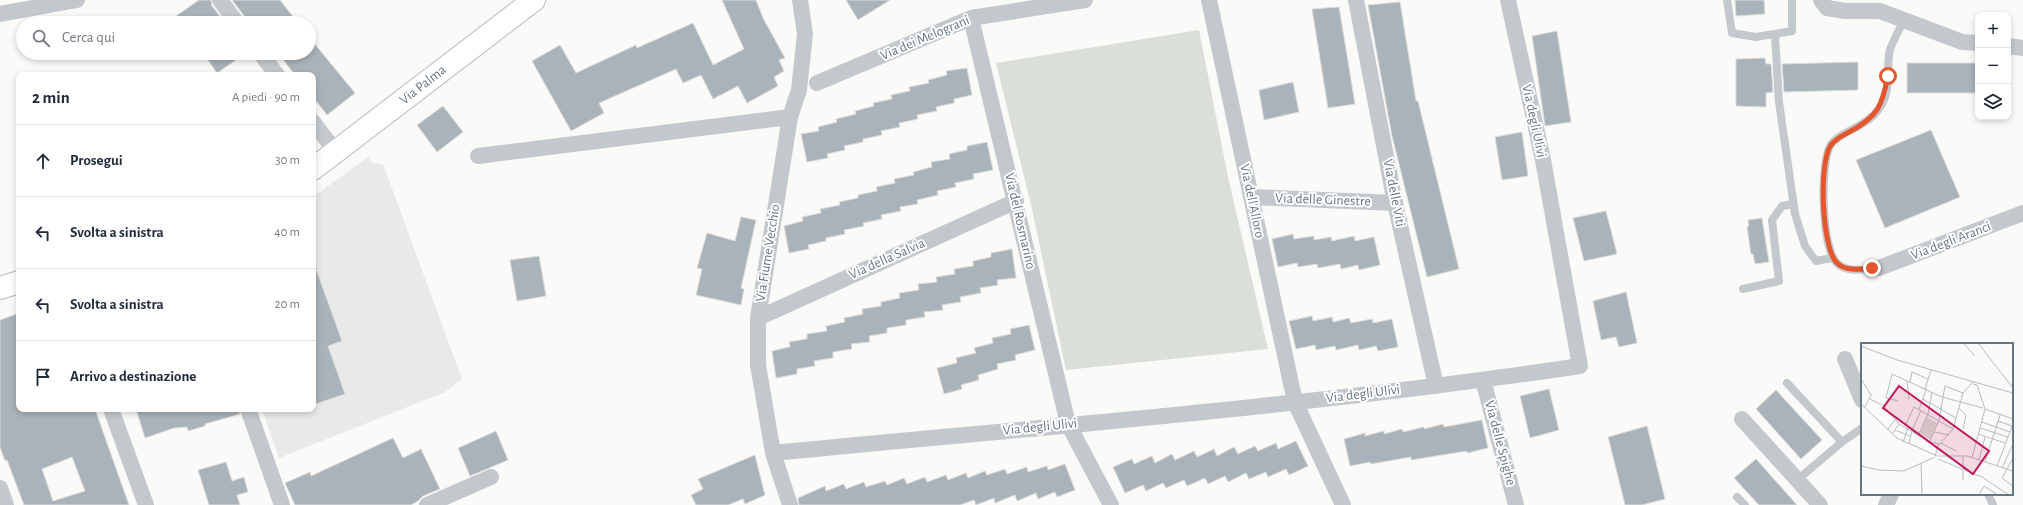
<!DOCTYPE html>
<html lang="it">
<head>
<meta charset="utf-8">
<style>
	:root { --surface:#fff; --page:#f2f2f3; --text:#1f2937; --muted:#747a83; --line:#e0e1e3 }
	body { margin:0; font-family:"Alegreya Sans",sans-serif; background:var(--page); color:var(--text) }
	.controls { position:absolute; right:12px; top:12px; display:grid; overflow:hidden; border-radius:8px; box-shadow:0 2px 6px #0003 }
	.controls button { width:36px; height:36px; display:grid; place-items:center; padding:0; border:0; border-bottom:1px solid var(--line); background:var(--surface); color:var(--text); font:20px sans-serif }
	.stop { position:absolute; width:12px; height:12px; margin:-9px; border:3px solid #e4572e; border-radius:50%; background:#fff }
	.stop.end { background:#e4572e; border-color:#fff; box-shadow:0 1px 4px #0008 }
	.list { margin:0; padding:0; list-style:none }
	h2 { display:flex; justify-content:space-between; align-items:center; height:52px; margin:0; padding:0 16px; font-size:17px }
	h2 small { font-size:13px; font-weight:400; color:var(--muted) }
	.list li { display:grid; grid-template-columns:26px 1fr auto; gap:12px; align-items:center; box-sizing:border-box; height:72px; padding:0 16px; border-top:1px solid var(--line) }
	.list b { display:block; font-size:15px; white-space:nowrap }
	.list em { font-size:13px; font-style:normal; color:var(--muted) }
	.icon { flex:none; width:22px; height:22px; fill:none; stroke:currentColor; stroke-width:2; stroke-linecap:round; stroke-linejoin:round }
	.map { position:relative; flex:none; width:2023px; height:505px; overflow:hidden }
	.search { position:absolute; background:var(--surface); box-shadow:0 2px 6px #0003; left:16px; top:16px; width:300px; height:44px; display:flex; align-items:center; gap:10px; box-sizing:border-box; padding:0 14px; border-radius:22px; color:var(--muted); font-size:15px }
	.panel { position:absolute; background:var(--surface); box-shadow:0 2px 6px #0003; left:16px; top:72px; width:300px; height:340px; border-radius:8px }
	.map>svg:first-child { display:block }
	.built { fill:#e8e9e9 }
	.green { fill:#dadfd7 }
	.building { fill:#aab3b9; stroke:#dcdcda; fill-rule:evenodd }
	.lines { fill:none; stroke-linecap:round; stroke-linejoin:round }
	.secondary-casing { stroke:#b3babf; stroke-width:24 }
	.lane { stroke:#c3c8cc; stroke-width:8 }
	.street { stroke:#c3c8cc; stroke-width:16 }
	.secondary { stroke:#fff; stroke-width:22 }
	.route { stroke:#e4572e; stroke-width:5 }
	.labels { text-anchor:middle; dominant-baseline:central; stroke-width:4; stroke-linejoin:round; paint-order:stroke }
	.street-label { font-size:14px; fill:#657683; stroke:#fff }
	.inset-road { fill:none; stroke:#b5bdc2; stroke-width:1 }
	.view { fill:#c2185b; fill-opacity:0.15; stroke:#c2185b; stroke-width:2 }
	.inset-edge { fill:none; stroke:#657683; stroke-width:2 }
</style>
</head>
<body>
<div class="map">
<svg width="2023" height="505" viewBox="0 0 2023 505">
	<rect width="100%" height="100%" fill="#fafaf8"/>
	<path class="built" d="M368,157L372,163L383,164L462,379L445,392L279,458L262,409H313V197Z"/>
	<path class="green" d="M1199,30L1228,177L1268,349L1066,370L1032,209L996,63Z"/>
	<path class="building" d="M199,0H211L212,6L225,23H166Z
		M232,0H280L298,23H246L245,17Z
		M722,0H756L763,18L785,58L779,60L784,71L774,77L778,86L747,103L738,86L713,99L701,75L683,83L676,69L599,103L604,113L571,131L532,61L560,45L576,73L636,45L637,48L693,23L713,65L744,49Z
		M846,0H890L858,20Z
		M1735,0H1764L1765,14L1736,16Z
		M1400,2L1416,101H1418L1459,269L1427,277L1392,136L1368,5Z
		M1339,7L1355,104L1328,108L1312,9Z
		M1557,31L1571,122L1545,126L1532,36Z
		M309,37L355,93L327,115L313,97V75H295L278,53H309Z
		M203,53H246L217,73Z
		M1765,58L1766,64H1771L1773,92L1766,93V107L1736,106V59Z
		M1858,62V90L1784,92L1782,64Z
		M1907,63H1978V93H1907Z
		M967,68L972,95L954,99V103L936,107L937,111L917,115L918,119L899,123L900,127L881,131L882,135L863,139V142L844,146L845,150L827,154L828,158L807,162L801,134L819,131L818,127L837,122L836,119L856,114L855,111L874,106L873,103L892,99L891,95L910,91L909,87L929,83L928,80L947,75L946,71Z
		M1293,82L1299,112L1264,120L1259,90Z
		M443,106L463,132L437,152L417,125Z
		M1931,130L1960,197L1885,228L1856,160Z
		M1522,132L1528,176L1502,180L1495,137Z
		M987,142L993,170L973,174L974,179L955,183L956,187L937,191L938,195L917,200L918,204L900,207L901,211L881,215L882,219L863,223L864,226L844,230L845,234L826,238V241L808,245L809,249L789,253L784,226L803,221L802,217L821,213L820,209L840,205L839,202L858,198V195L877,191L876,187L895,183L894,179L914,175L913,172L932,167L931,162L950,159L949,154L967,150V146Z
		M1606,211L1617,254L1584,261L1573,218Z
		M741,217L756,220L741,288L744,289L741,305L696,295L702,269L697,268L707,233L735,241Z
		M1762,218L1769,262L1755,264L1753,254H1751L1747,227L1749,226L1748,220Z
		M1293,234L1294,239L1314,236V240L1331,237L1332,241L1354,236L1355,241L1374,237L1380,265L1359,270L1358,265L1341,269L1340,264L1318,268L1317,264L1298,267L1297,263L1278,267L1272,239Z
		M1012,249L1016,278L997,280L998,285L980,288L981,293L960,297L961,302L942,305L943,310L924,312L925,317L906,320V325L887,328V333L869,336L870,342L851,344L852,349L833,352V358L814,361L815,366L797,369V374L776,378L772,351L790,347L789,342L807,339V334L827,331L826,326L845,322L844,318L863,314L862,309L881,306V302L900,298L899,293L919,290L918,284L937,282L936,277L955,274L954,269L973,266V261L991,257V253Z
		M539,256L546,296L517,301L510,260Z
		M313,266H315L342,341L328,346L345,394L313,405Z
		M1626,292L1637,343L1619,347L1616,337L1601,340L1593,301Z
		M19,313V409H95L129,505H24L7,460L5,461L0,447V320ZM72,457L85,491L53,501L42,469Z
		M1312,316L1313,321L1332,317L1333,322L1349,318L1351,323L1372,319L1373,323L1392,319L1398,347L1378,351L1376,346L1359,350L1358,345L1336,350L1335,346L1316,350L1315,345L1296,349L1289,321Z
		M1029,325L1035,350L1015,355L1016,360L997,364L998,369L978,375L979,380L961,385L962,389L944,394L937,368L957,363L956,358L976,353L974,348L993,343L992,338L1011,334L1010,329Z
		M1549,389L1559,430L1530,438L1520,396Z
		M1776,390L1822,440L1801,459L1756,409Z
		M136,409H239L240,414L205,424V426L188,431L187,427L174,428L145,438Z
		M1482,420L1488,448L1467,453V451L1411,460V457L1371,464L1370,462L1350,466L1344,439L1365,433V436L1384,431V434L1402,429L1403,432L1424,427V429L1443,424L1444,427Z
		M1647,426L1665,499L1642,505H1625L1608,437Z
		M496,431L508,460L470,476L458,448Z
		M393,438L403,458L421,449L440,489L423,496L418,501L411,505H295L285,483L310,472L311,476Z
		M1296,441L1308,466L1289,475L1286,469L1268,477L1266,472L1249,479L1246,473L1228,482L1225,476L1208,484L1205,478L1187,486L1184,480L1166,488L1163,483L1146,491L1143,485L1125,493L1113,467L1132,459L1134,464L1152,456L1155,463L1172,454L1175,460L1194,451L1197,457L1214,449L1217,456L1234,447L1238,454L1255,446L1258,451L1276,443L1278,449Z
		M755,455L765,495L745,504L743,499L728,505H696L691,495L703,489L698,479Z
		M1756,459L1797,505H1759L1734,478Z
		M226,462L232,481L244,477L248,492L237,495L240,505H209L198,470Z
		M1065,464L1075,490L1057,497L1055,492L1038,499L1036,493L1017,501L1015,495L995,503L994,498L976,505L974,500L960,505H799L798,498L825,486L826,491L844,484L846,489L864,482L866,487L885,481L887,485L904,478L907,484L925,477L927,482L946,475L948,480L966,473L968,478L985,471L987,475L1005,469L1007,474L1027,467L1028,472L1047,466L1048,470Z"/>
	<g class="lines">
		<g class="secondary-casing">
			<path id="secondary" d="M313,169L534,0
				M0,288L19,282"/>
		</g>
		<path class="lane" d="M1727,0L1732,33L1756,37L1792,31V0
			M1775,35L1779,102L1795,214L1805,246L1816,261L1832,258
			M1879,268C1867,269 1848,273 1838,264C1821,250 1820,165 1830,146C1839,130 1871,128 1883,102C1890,88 1887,69 1889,54C1891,43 1899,31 1904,20
			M1743,289L1779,281L1772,220L1782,206L1793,204
			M1787,383L1842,442L1862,428
			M1797,480L1842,442
			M1988,494L1993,505
			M1737,497L1745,505"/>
		<path class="street" d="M220,0L237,23
			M1209,0L1295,402L1343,505
			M1356,0L1395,203L1436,386
			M1821,0L1827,8L1845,11H1880L1962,42L1978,43
			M0,14L77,0
			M971,18L1068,424L1111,505
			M2008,46L2023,48
			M260,53L277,75
			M817,83L971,18L1085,0
			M313,122L336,152
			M478,156L790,117
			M1251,197L1395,203
			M1879,268L2023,213
			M758,318L1016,201
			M1845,359L1862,400
			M1483,380L1516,505
			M111,409L146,505
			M248,409L282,505
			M1742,419L1820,505
			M773,453C1042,427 1312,406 1580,366L1543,160L1508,0
			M0,488L6,505
			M427,505L491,477
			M790,505L773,453L758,365V318L790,117L799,90L805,34L800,0
			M1886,505L1891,494"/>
		<use href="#secondary" class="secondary"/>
	</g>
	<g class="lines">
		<path class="route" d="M1872,268C1861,269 1846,272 1837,263C1822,249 1818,163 1831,145C1836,138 1844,135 1851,131C1878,116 1882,106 1888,76"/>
	</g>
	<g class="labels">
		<g class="street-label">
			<text transform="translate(925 38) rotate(-23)">Via dei Melograni</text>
			<text transform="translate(423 85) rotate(-38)">Via Palma</text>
			<text transform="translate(1534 121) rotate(78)">Via degli Ulivi</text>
			<text transform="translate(1394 193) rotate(79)">Via delle Viti</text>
			<text transform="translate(1323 200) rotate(2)">Via delle Ginestre</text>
			<text transform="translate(1252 201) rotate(78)">Via dell'Alloro</text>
			<text transform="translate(1020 221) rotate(77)">Via del Rosmarino</text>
			<text transform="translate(1951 241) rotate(-21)">Via degli Aranci</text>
			<text transform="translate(768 253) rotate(-81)">Via Fiume Vecchio</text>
			<text transform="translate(887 259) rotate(-24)">Via della Salvia</text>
			<text transform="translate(1363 394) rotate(-7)">Via degli Ulivi</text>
			<text transform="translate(1040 427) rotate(-6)">Via degli Ulivi</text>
			<text transform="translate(1500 443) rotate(75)">Via delle Spighe</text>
		</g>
	</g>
	<g transform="translate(1861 343)">
		<rect width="152" height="152" fill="#fafaf8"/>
		<path d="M66,74L76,80L69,96L59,91Z" fill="#dadfd7"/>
		<path class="inset-road" d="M102,0L114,13M117,0L152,45M0,3L36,17L152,50M0,36L10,52L4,64M46,38L48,56M49,40L51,29L67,36M64,46L70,27M9,56L23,63L38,81L69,99L78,101M62,56L95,75M37,58L25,55L31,31L81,54L122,65M0,61L36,95L76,113M98,65L105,72L102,86M58,66L65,47M124,66L152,76M137,78L151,83M121,79L149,89M44,83L53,64L92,86M119,85L147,94M26,87L34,77M34,87L49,93M51,88L60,67M73,89L88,92M31,91L38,81M117,91L144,100M57,93L67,71L71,49M69,98L78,77L84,43L102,50M42,99L47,85M48,100L51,88M80,100L95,108M74,113L77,103L92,86L102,50L112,39M77,113H106L152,128M102,113V137M111,115L124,66L116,42L112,41M152,115L141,135L152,143M77,116L121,134L148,152M118,117L124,94M124,119L139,72M60,121L61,152M0,123L18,127L43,128L74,114M136,123L152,81M141,125L152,101M118,152L123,143L137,152"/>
		<path class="view" d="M38,43L128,108L112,131L22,65Z"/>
		<rect width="152" height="152" class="inset-edge"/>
	</g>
</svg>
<div class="controls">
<button>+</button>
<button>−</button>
<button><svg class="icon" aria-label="layers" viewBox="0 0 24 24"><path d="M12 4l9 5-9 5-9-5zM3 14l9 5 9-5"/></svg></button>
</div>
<div class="stop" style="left:1888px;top:76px"></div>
<div class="stop end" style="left:1872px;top:268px"></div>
<div class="search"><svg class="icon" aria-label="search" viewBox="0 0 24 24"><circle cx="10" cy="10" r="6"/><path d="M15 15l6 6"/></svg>Cerca qui</div>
<section class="panel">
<h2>2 min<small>A piedi · 90 m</small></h2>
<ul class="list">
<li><svg class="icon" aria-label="ahead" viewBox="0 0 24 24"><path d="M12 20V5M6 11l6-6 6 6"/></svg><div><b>Prosegui</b></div><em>30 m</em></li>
<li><svg class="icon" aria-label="left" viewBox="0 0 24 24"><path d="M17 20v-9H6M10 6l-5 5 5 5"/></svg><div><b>Svolta a sinistra</b></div><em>40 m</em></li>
<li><svg class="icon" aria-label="left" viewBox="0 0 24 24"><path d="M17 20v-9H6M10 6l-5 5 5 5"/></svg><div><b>Svolta a sinistra</b></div><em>20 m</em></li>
<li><svg class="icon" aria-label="arrive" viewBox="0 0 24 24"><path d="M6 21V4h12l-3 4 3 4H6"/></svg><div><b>Arrivo a destinazione</b></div></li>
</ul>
</section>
</div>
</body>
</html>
